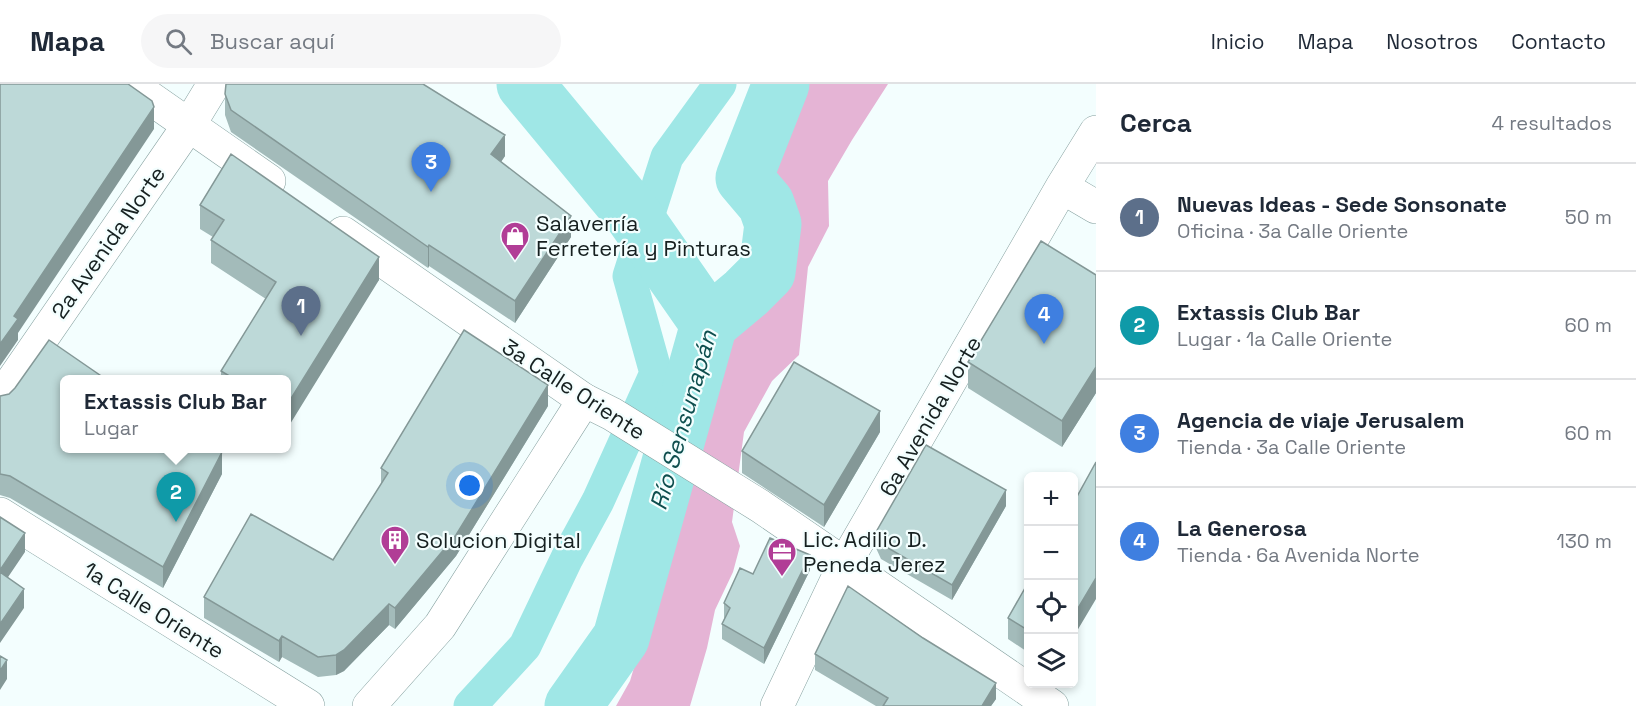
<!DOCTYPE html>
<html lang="es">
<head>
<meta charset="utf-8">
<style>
	:root { --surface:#fff; --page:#f6f6f7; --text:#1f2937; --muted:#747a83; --line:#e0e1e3; --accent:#b45309 }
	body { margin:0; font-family:"Space Grotesk",sans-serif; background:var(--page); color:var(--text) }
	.controls { position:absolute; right:18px; bottom:18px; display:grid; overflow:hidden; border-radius:9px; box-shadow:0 3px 9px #0003 }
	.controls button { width:54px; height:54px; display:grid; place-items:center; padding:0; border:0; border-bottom:2px solid var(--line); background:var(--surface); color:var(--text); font:30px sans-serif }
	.you { position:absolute; left:470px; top:402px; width:21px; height:21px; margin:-15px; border:4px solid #fff; border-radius:50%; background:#1a73e8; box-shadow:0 0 0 9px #1a73e833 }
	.badge { display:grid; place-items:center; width:39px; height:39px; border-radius:50%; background:var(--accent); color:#fff; font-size:20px; font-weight:700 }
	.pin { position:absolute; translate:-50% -50px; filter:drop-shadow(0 2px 3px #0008) }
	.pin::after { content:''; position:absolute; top:32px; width:21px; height:18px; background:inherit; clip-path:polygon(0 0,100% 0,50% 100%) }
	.popup { position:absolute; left:60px; top:291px; width:231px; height:78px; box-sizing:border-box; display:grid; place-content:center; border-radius:9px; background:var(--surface); filter:drop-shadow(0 2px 4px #0005); font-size:20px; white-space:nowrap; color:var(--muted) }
	.popup b { font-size:22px; color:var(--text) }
	.popup::after { content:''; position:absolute; left:50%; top:100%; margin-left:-12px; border:12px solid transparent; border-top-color:var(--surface) }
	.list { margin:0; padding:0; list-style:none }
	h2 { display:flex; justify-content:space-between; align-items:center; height:78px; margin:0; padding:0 24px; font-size:26px }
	h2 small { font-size:20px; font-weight:400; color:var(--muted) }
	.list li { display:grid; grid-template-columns:39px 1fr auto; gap:18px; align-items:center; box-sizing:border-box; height:108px; padding:0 24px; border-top:2px solid var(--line) }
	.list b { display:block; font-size:22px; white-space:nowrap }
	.list p { margin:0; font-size:20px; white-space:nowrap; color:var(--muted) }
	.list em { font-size:20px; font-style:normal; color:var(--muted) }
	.icon { flex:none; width:33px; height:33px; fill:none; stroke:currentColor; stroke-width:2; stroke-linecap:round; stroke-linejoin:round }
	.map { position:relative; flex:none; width:1096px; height:622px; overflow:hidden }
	header { display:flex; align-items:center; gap:36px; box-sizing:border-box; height:84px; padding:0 30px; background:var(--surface); border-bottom:2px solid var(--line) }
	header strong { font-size:28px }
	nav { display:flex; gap:33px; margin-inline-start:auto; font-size:21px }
	.search { width:420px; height:54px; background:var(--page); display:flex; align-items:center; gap:15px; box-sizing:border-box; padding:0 21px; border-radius:33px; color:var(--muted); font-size:22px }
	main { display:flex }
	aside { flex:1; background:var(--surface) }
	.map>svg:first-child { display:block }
	.forest { fill:#e5b4d5 }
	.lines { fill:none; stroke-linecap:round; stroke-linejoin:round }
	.canal { stroke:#9fe7e6; stroke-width:33 }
	.river { stroke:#9fe7e6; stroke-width:57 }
	.minor-casing { stroke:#87a2a1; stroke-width:34 }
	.major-casing { stroke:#87a2a1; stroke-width:34 }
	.minor { stroke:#fff; stroke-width:33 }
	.major { stroke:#fff; stroke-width:33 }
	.wall { fill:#a3bbba }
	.shaded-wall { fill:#849897 }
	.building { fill:#bdd9d8; stroke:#849897; stroke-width:1.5 }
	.labels { text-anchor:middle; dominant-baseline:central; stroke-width:4.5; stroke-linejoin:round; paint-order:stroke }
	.poi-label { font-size:22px; fill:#162020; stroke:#f3fefe; text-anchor:start }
	.street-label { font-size:22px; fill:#162020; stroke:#f3fefe }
	.water-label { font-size:24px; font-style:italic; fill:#0d4e4e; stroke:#f3fefe }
</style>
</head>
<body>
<header>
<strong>Mapa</strong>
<div class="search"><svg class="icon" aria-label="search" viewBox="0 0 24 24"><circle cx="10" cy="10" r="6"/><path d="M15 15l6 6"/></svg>Buscar aquí</div>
<nav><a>Inicio</a><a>Mapa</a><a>Nosotros</a><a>Contacto</a></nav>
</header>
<main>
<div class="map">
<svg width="1096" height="622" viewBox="0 0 1096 622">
	<rect width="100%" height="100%" fill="#f3fefe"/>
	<path class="forest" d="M799,0H888L852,56L828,97L829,142L808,183L799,271L772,297L744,348L732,438L740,462L733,488L715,526L707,564L690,622H616L630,597L652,523L676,430L697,329L721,255L740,234L773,211L787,164L784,122L774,96L772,70Z"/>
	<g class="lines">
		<path class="canal" d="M470,622L525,562L567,474L598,417L656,289L629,192L667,73L720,0"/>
		<path class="river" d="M525,0L631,128L709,240
			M573,622L621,554L709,240L746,209L767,188L773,140L766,120L744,94L781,0"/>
		<g class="minor-casing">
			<path id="minor" d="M1062,103L1096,123
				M0,315L189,41L214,0
				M0,430L308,622
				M369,622L440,542L584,316
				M777,622L844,481L1062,103L1096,48"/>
		</g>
		<g class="major-casing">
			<path id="major" d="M130,0L269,97
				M343,149L584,316L612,330L760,422L1052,622"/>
		</g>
		<use href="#minor" class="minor"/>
		<use href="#major" class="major"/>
	</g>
	<path class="wall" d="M225,10L505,72L501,78L571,153L515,239L429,182L428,184L231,48L225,31Z
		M200,121L379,196L287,296H221V287L266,215L211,179V156L213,153L200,145Z
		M1096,191V309L1062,363L968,304V278Z
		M0,312L222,390L163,504L10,414L0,411Z
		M548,322L456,472L395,545L389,541L344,587L336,591L318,593L282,573L279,578L204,534V513L333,476L381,400V384Z
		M880,348L824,443L742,389V367Z
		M1006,422L952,516L881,475L876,464V448Z
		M810,486L764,580L722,555V540L724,535V519L753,490Z
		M1029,497V569L1008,555V534Z
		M815,570L996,615L991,622H876L815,586Z"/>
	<path class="shaded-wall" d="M154,23V45L18,249V256L0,282V260L14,232Z
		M505,51V72L491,92V70Z
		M571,132V153L515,239V217Z
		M429,161V182L428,184V163Z
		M379,173V196L287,345V321Z
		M1096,283V309L1062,363V337Z
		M548,301V322L456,472L395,545V524Z
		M880,327V348L824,443V421Z
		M222,368V390L163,504V483Z
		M1006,406V422L952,516V501Z
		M25,449V468L0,505V486Z
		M810,471V486L764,580V564Z
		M1096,494V515L1074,552V531Z
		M24,505V524L0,559V540Z
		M389,520V541L344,587L336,591V571Z
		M282,552V573L279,578V557Z
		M7,576V595L0,606V587Z
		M996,599V615L991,622H982Z"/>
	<path class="building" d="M0,0H128L152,17L154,23L14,232L18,235L0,260Z
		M226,0H423L505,51L491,70L571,132L515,217L429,161L428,163L231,26L225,10Z
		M231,70L379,173L287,321V296H236L221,287L276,198L211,156L224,136L200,121Z
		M1041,157L1096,191V283L1062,337L968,278Z
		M464,246L548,301L456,451L395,524L389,520L344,566L336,571L318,573L282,552L279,557L204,513L251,430L333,476L388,389L381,384Z
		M49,256L107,296H65V364H215L222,368L163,483L10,392L0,390V312L9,310L15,304Z
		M794,278L880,327L824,421L742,367Z
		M926,361L1006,406L952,501L881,460L876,448Z
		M1096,378V494L1074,531V418Z
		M0,433L25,449L0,486Z
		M770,454L810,471L764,564L722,540L730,524L724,519L740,484L753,490Z
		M0,488L24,505L0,540Z
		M1029,497V547L1008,534Z
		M848,502L923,554L996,599L982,622H883L888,614L815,570Z
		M0,572L7,576L0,587Z"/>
	<defs>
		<g id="shop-pin" transform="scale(1.5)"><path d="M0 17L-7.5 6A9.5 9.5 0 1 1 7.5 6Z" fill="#b13d96" stroke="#f3fefe"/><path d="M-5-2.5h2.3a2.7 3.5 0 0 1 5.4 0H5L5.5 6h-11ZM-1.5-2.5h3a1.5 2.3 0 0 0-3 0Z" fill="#fff"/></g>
		<g id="building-pin" transform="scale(1.5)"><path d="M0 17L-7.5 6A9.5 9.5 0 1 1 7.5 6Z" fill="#b13d96" stroke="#f3fefe"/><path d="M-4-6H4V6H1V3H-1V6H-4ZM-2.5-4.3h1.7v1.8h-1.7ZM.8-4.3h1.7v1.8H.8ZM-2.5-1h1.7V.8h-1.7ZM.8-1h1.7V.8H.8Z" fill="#fff"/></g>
		<g id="office-pin" transform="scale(1.5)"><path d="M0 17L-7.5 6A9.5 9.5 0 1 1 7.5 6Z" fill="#b13d96" stroke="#f3fefe"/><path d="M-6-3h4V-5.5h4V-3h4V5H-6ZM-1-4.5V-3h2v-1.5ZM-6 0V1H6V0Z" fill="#fff"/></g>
	</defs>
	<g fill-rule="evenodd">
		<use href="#shop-pin" x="515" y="152"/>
		<use href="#building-pin" x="395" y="456"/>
		<use href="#office-pin" x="782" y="468"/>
	</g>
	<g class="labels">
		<g class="poi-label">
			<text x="536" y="139">Salaverría<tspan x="536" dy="25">Ferretería y Pinturas</tspan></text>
			<text x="803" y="455">Lic. Adilio D.<tspan x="803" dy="25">Peneda Jerez</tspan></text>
			<text x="416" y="456">Solucion Digital</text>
		</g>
		<g class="street-label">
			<text transform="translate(108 158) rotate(-55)">2a Avenida Norte</text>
			<text transform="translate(574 305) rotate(33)">3a Calle Oriente</text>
			<text transform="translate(930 332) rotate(-60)">6a Avenida Norte</text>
			<text transform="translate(154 526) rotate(32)">1a Calle Oriente</text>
		</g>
		<g class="water-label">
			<text transform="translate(683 336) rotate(-74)">Río Sensunapán</text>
		</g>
	</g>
</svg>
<div class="controls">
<button>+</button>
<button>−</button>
<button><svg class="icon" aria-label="locate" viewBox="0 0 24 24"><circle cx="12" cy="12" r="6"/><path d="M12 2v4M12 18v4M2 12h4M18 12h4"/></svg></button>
<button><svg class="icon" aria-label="layers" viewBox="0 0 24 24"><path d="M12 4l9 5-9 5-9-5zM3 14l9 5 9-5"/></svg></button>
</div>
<div class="you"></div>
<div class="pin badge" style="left:301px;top:252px;background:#5c6f8a">1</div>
<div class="pin badge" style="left:176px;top:438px;background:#0f9aa8">2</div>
<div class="popup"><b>Extassis Club Bar</b>Lugar</div>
<div class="pin badge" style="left:431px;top:108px;background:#3f7fe0">3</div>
<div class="pin badge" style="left:1044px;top:260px;background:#3f7fe0">4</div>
</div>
<aside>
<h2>Cerca<small>4 resultados</small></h2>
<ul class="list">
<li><span class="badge" style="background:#5c6f8a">1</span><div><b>Nuevas Ideas - Sede Sonsonate</b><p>Oficina · 3a Calle Oriente</p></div><em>50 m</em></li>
<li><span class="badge" style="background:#0f9aa8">2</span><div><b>Extassis Club Bar</b><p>Lugar · 1a Calle Oriente</p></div><em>60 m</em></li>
<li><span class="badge" style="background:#3f7fe0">3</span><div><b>Agencia de viaje Jerusalem</b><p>Tienda · 3a Calle Oriente</p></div><em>60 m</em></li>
<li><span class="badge" style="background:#3f7fe0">4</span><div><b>La Generosa</b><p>Tienda · 6a Avenida Norte</p></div><em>130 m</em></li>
</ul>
</aside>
</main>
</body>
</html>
